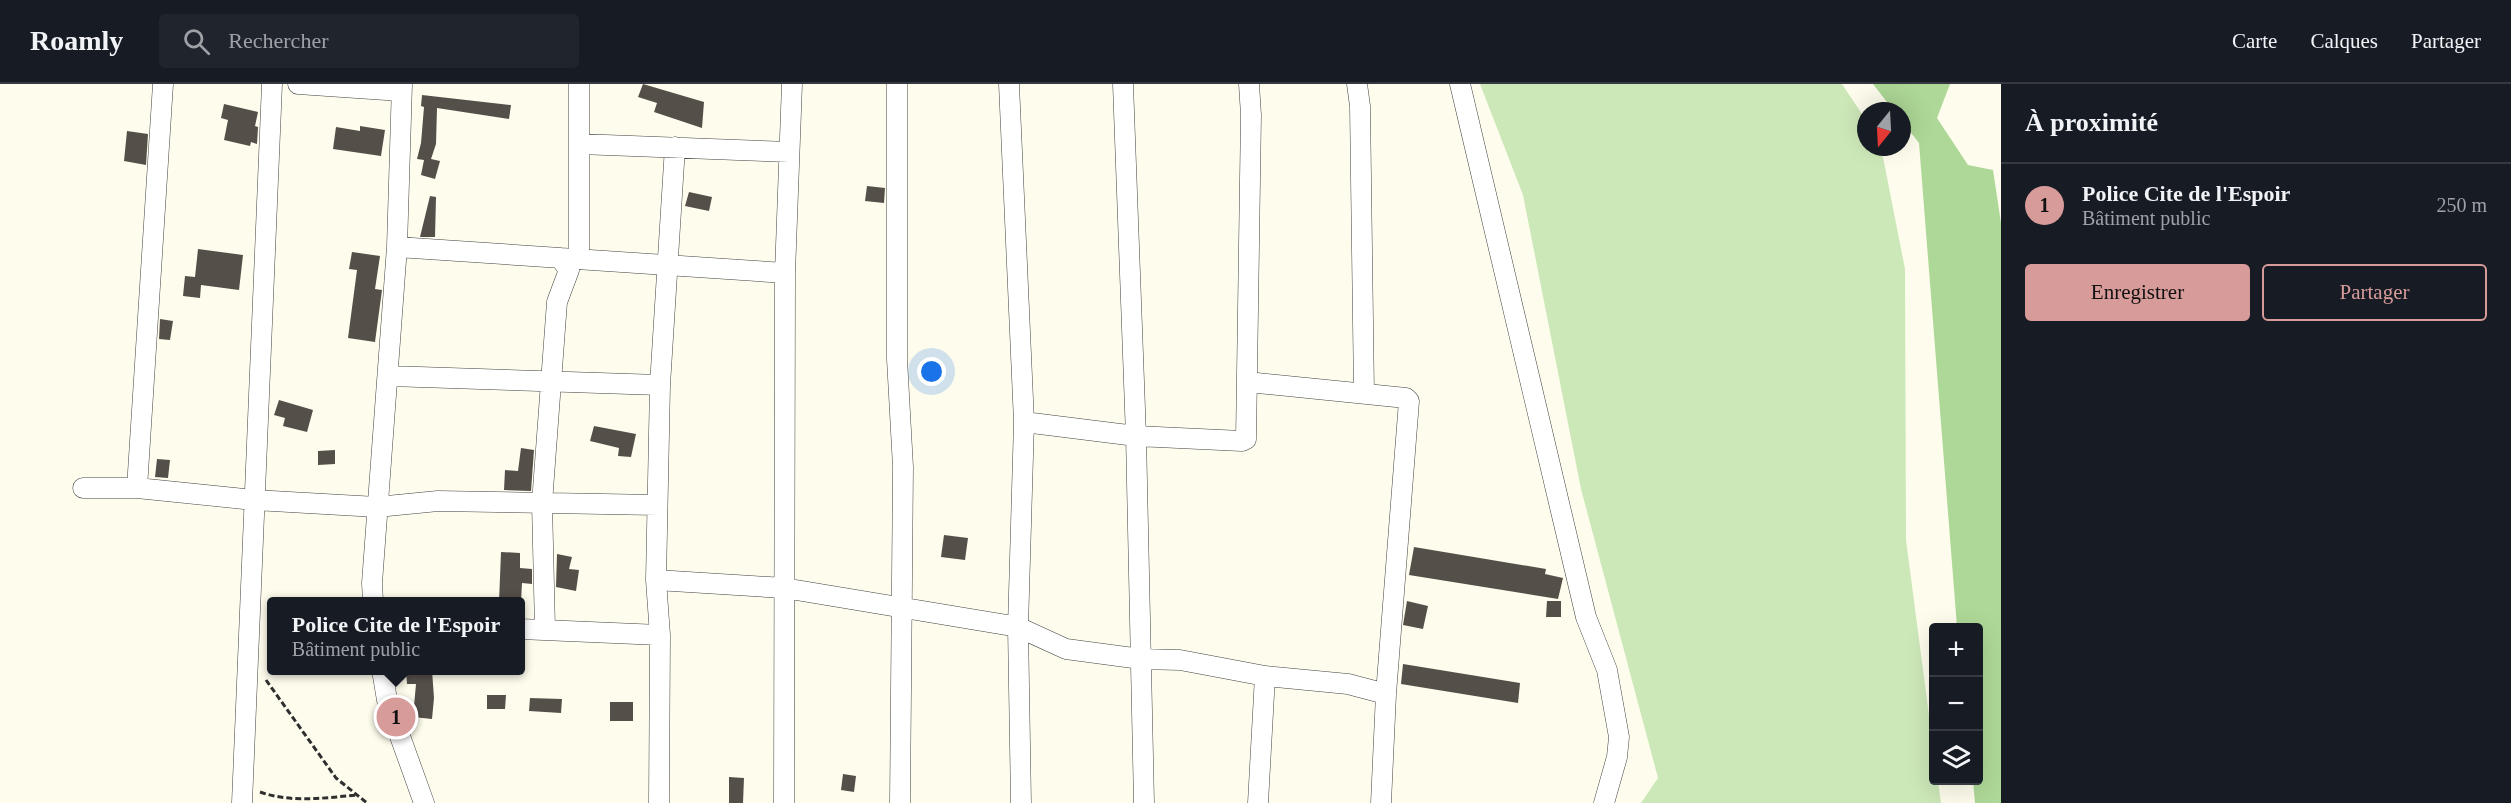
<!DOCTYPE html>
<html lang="fr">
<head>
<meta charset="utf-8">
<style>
	:root { --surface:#171b24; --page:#20242c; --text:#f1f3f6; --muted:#9ea1a6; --line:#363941; --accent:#d79c9a }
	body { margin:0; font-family:"Times New Roman",serif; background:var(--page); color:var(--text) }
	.controls { position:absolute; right:18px; bottom:18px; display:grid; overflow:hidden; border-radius:6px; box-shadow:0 6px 24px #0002 }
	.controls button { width:54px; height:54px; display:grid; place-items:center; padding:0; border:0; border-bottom:2px solid var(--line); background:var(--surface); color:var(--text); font:30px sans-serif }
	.compass { position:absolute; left:1857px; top:18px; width:54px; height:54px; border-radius:50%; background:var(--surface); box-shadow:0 6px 24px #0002; rotate:198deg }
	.you { position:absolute; left:932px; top:288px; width:21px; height:21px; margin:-15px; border:4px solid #fff; border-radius:50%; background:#1a73e8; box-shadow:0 0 0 9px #1a73e833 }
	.badge { display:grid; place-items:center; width:39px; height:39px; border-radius:50%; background:var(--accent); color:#111; font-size:20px; font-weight:700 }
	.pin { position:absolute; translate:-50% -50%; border:3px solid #fff; box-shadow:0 2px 6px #0006 }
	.popup { position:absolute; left:267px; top:513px; width:258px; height:78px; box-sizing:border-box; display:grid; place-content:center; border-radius:6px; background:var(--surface); filter:drop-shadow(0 2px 4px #0005); font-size:20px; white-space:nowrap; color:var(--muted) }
	.popup b { font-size:22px; color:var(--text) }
	.popup::after { content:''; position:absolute; left:50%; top:100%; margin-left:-12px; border:12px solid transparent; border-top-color:var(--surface) }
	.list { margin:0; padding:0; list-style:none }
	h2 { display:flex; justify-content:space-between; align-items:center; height:78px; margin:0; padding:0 24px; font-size:26px }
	h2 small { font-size:20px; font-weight:400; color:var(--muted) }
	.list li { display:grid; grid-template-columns:39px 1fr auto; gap:18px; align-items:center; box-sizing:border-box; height:84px; padding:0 24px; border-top:2px solid var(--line) }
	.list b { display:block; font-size:22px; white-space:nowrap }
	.list p { margin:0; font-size:20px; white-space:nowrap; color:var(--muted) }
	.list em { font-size:20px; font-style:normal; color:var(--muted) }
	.actions { display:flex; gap:12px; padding:18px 24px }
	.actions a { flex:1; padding:14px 0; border:2px solid var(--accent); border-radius:6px; text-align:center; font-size:21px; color:var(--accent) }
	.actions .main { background:var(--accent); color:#111 }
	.icon { flex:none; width:33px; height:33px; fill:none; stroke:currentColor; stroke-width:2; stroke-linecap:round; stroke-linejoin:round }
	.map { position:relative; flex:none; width:2001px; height:719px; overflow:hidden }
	header { display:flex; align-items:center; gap:36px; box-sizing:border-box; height:84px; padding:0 30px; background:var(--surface); border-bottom:2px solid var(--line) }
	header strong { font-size:28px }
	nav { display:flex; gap:33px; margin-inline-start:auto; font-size:21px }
	.search { width:420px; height:54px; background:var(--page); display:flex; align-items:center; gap:15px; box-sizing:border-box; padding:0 21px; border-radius:6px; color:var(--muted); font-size:22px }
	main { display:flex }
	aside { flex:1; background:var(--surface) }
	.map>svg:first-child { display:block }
	.green { fill:#cce7b8 }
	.forest { fill:#aed897 }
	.building { fill:#554f49 }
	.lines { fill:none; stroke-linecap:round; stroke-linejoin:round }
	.minor-casing { stroke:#404040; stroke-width:21 }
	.path { stroke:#2f2f2f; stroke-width:3; stroke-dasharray:6 3; stroke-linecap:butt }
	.minor { stroke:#fff; stroke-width:20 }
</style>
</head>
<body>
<header>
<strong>Roamly</strong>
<div class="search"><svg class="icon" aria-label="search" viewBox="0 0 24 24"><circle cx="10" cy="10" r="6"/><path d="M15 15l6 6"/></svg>Rechercher</div>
<nav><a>Carte</a><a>Calques</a><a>Partager</a></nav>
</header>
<main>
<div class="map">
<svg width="2001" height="719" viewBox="0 0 2001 719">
	<rect width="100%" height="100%" fill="#fefded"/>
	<path class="green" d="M1480,0H1842L1866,36V63H1881L1905,185L1906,456L1933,662L1934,696L1938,697L1941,719H1641L1658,694L1581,405L1523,111Z"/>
	<path class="forest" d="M1873,0H1950L1937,34L1968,81L1993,86L2001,139V719H1975L1973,697L1978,696V544L1957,543L1919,59L1902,37V27H1894Z"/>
	<path class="building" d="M643,0L704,18L702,44L654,28L657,19L638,13Z
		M422,11L511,21L509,35L437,24L436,60L431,75L440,77L435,95L421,91L424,76L417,75L421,59L424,23L421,22Z
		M224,20L258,28L255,42L258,43L257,60L251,58L250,62L224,56L228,36L221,34Z
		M360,42L385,46L381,72L333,65L336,43L360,47Z
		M127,47L148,50L146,81L124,77Z
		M867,102L885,104L884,119L865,117Z
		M689,108L712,113L709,127L685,122Z
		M430,112L436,113L435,153H420Z
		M198,165L243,171L239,206L201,201L200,214L183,212L185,192L195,193Z
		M352,168L380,172L375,205L382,206L375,258L348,254L357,186L349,185Z
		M160,235L173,237L170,256L159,255Z
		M279,316L313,326L307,348L283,342L285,334L274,331Z
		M594,342L636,350L631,373L618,372L619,364L590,357Z
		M521,364L534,366L531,407L504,406L505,386L518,387Z
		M335,366V380L318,381V367Z
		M157,375L170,376L168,394L155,393Z
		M944,451L968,454L965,476L941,473Z
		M1414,463L1546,485L1545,490L1563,494L1558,515L1409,491Z
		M501,468L520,469V484L532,485V500L522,499L521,518H499Z
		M557,470L572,473L569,485L579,486L576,507L556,503Z
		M1407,517L1428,522L1423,545L1403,541Z
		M1547,517H1561V533H1546Z
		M1403,580L1520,599L1518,619L1401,600Z
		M406,586H432L434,614L432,635L413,633L416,600H407Z
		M487,611H506L505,625H487Z
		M530,614L562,615L561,629L529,627Z
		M610,618H633V637H610Z
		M843,690L856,692L854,708L841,706Z
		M729,693L744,694L743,719H729Z"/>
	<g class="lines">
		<g class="minor-casing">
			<path id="minor" d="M298,0L401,7
				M579,0V175
				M897,0V275L903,383L900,719
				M1009,0L1024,338L1018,543L1021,719
				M1123,0L1136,352L1144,719
				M1357,0L1360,22L1364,309
				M1460,0L1586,533L1607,586L1619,653L1617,673L1604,719
				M579,60L789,68
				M397,163L785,189
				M389,292L660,301
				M1247,298L1406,314L1409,317L1386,610L1381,719
				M1024,338L1136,352L1242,357L1246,355L1251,31L1249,0
				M83,404H137L254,416L377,423L438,417L657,421
				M137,404L163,0
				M656,496L784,504L1018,543L1066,565L1141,575L1180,576L1265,592L1348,600L1386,610
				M373,518L372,499L397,163L402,0
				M520,545L660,551
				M545,545L542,419L557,218L569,186L560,174
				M382,586L387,616L424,719
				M242,719L272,0
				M659,719L660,551L656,496L660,301L675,63
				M784,719L785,189L792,0
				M1258,719L1265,592"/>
		</g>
		<path class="path" d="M266,596L336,694L367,719
			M260,708C291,719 324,714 357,711"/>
		<use href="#minor" class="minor"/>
	</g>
</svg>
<div class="controls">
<button>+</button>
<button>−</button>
<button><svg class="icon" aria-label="layers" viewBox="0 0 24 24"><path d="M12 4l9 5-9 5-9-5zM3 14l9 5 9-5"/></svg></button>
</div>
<svg class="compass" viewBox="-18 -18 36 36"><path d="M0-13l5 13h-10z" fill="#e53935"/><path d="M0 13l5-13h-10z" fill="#9ea1a6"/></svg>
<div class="you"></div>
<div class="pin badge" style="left:396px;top:633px">1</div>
<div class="popup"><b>Police Cite de l'Espoir</b>Bâtiment public</div>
</div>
<aside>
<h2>À proximité<small></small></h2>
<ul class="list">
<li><span class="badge">1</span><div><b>Police Cite de l'Espoir</b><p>Bâtiment public</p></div><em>250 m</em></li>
</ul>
<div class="actions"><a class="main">Enregistrer</a><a>Partager</a></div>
</aside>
</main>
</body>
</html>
